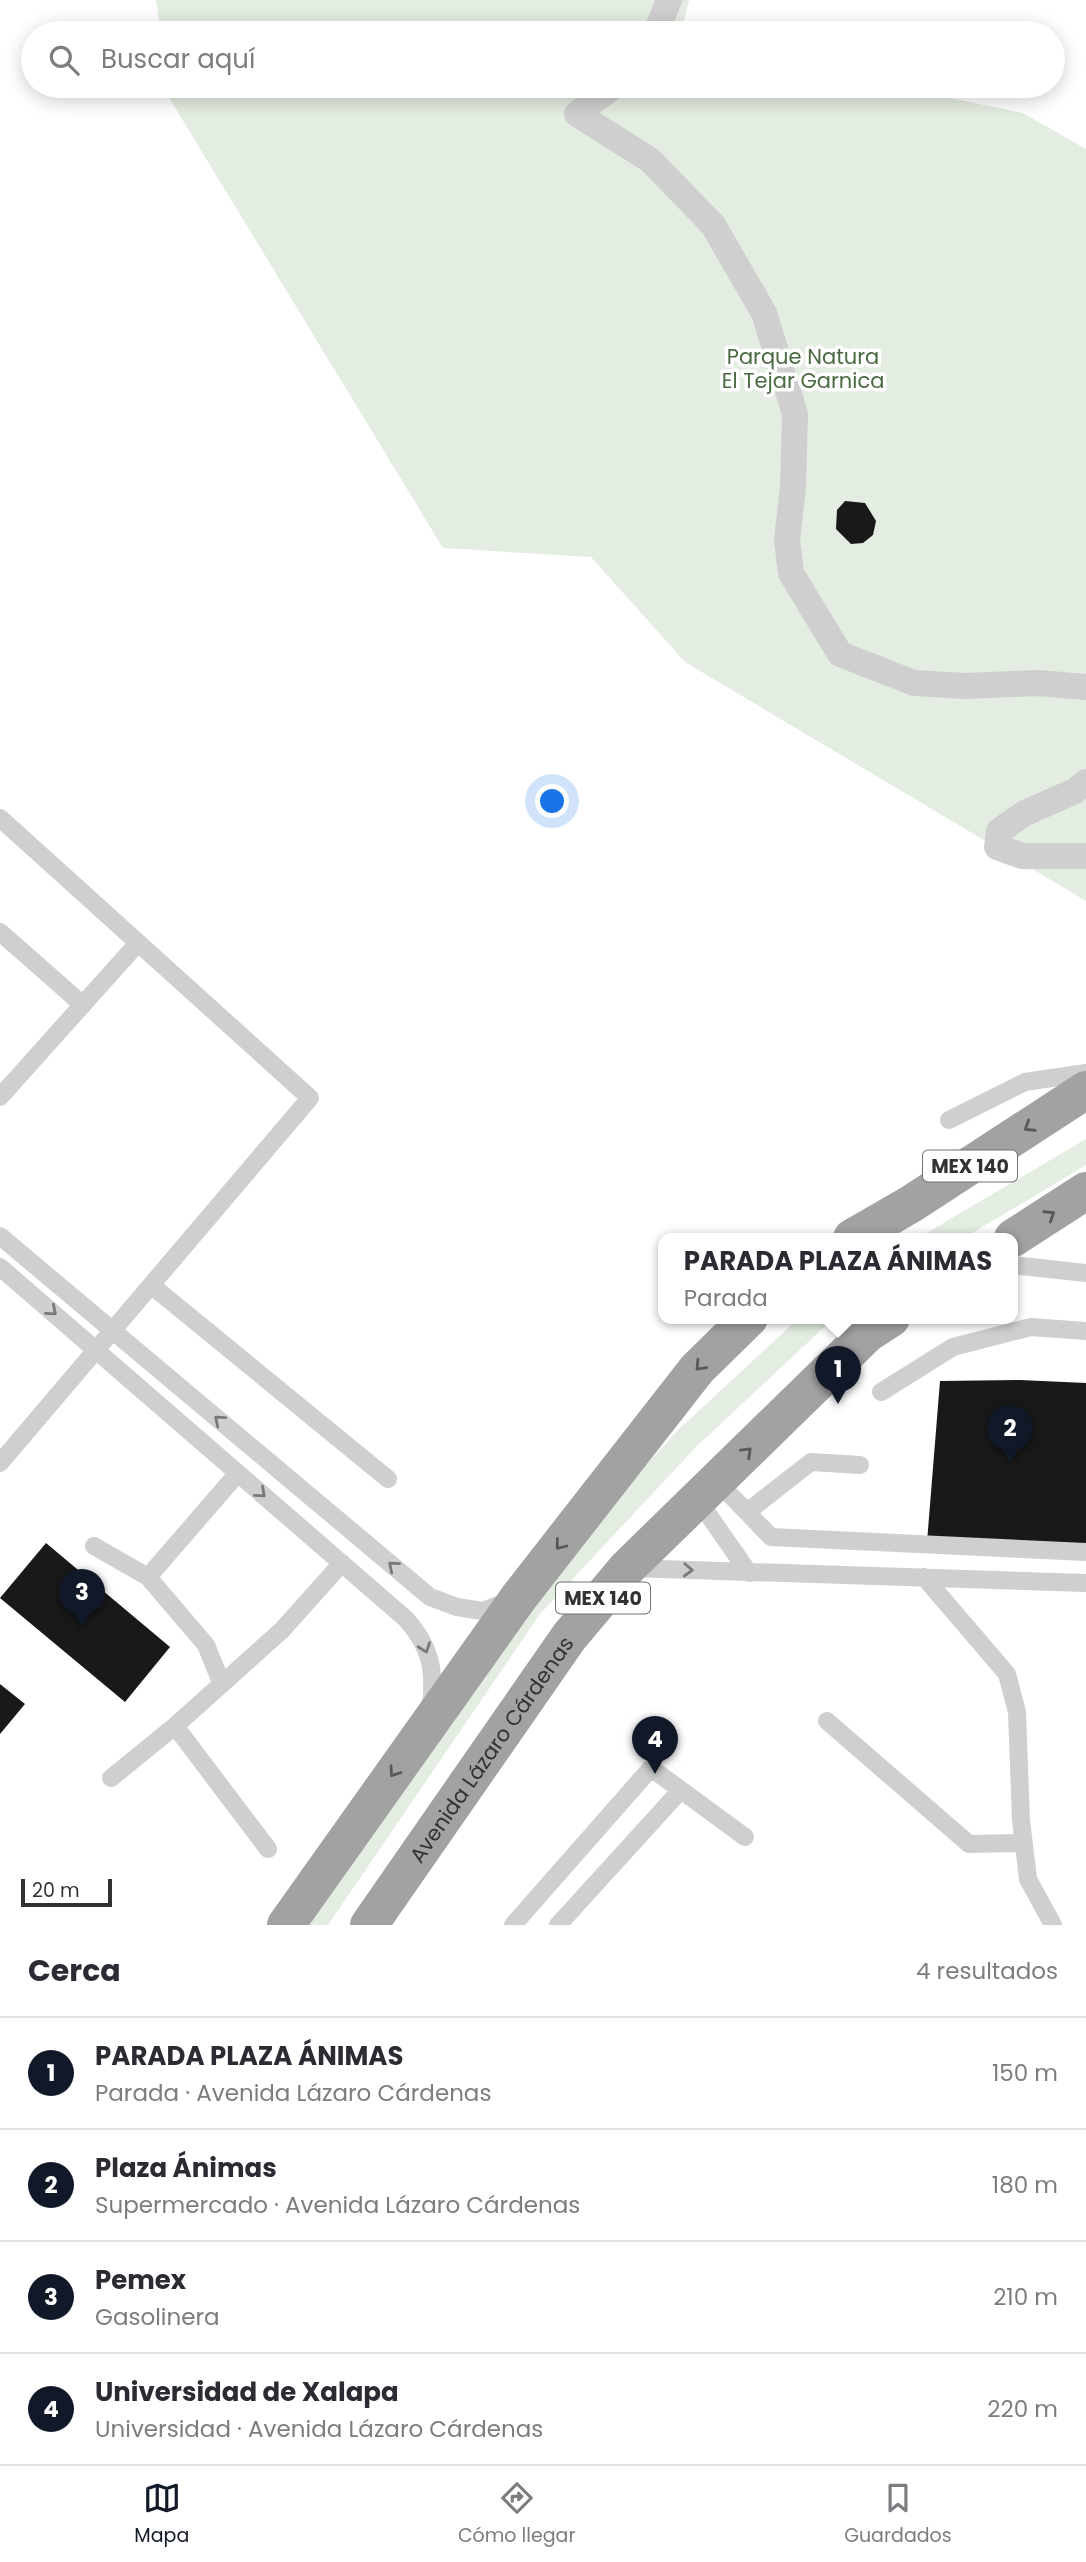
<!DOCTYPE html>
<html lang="es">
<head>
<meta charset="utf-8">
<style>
	:root { --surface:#fff; --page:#f7f7f7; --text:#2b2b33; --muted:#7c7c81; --line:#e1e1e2; --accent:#111827 }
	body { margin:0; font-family:Poppins,sans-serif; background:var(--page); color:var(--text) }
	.scale { position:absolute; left:21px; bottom:18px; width:91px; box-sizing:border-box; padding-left:7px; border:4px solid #323232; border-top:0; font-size:19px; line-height:24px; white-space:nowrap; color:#323232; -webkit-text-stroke:5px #fff; paint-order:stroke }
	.you { position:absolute; left:553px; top:802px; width:24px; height:24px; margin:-18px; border:5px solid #fff; border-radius:50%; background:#1a73e8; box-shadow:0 0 0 10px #1a73e833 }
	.badge { display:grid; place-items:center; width:46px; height:46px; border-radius:50%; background:var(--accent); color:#fff; font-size:23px; font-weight:700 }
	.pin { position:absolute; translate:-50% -58px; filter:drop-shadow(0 2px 4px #0008) }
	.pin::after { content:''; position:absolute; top:37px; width:24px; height:21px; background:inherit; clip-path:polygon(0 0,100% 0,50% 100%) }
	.popup { position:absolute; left:658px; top:1233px; width:360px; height:91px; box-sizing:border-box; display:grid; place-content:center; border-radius:14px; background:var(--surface); filter:drop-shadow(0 2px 5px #0005); font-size:23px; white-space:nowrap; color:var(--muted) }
	.popup b { font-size:26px; color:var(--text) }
	.popup::after { content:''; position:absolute; left:50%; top:100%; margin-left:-14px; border:14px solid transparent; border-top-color:var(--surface) }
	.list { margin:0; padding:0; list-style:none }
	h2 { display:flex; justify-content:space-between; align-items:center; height:91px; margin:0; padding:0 28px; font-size:30px }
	h2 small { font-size:23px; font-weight:400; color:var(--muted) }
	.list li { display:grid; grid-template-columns:46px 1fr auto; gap:21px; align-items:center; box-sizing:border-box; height:112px; padding:0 28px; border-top:2px solid var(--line) }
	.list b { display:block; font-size:26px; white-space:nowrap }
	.list p { margin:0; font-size:23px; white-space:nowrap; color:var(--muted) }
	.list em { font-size:23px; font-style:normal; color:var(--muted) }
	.icon { flex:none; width:38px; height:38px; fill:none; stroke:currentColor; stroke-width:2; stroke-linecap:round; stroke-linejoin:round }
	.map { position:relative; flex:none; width:1086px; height:1925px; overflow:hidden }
	.search { position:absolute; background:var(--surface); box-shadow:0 4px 18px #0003; left:21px; right:21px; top:21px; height:77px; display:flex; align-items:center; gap:18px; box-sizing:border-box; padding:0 24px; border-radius:38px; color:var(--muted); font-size:26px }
	.sheet { height:539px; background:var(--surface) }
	nav { display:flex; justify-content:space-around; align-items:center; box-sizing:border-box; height:98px; border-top:2px solid var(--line); background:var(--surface); font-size:19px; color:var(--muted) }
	nav a { display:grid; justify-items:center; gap:4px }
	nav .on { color:var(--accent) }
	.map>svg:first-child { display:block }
	.green { fill:#e4ede1 }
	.building { fill:#191919 }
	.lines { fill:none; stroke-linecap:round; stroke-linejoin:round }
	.service { stroke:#cfcfcf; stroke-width:18 }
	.pedestrian { stroke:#cfcfcf; stroke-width:26 }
	.trunk { stroke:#a2a2a2; stroke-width:38 }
	.oneway { stroke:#595959 }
	.oneway2 { stroke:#797979 }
	.labels { text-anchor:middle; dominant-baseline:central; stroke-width:7; stroke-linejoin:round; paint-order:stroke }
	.shield { fill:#fff; stroke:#707070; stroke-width:2 }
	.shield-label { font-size:19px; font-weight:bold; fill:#323232 }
	.park-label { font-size:21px; fill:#4a6b41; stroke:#fff }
	.street-label { font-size:21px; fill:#323232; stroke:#fff }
</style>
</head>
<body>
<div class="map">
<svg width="1086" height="1925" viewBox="0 0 1086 1925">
	<rect width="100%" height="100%" fill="#fff"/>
	<path class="green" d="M156,0H689L681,33H161Z
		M169,86H891L1023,113L1086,149V901L685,662L591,557L443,548L171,101Z
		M1086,1139V1165L964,1238H918Z
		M799,1318H834L696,1447L540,1614L328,1925H297L525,1598L679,1429Z"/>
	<path class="building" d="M845,501L865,503L876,521L873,535L863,543L851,544L836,529L837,510Z
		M1020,1380L1086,1383V1546L927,1542L940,1381Z
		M46,1543L170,1647L125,1702L0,1598Z
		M0,1684L25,1704L0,1734Z"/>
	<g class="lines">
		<path class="service" d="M0,818L310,1098L0,1463
			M0,932L83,1005
			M0,1097L138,943
			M949,1120L1025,1082L1086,1073
			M0,1236L430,1597L457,1607L483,1611L509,1601
			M1013,1265L1086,1273
			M0,1267L406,1619C431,1647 435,1670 431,1707
			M151,1285L388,1479
			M881,1392L953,1347L1031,1327L1086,1331
			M717,1481L771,1537L1086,1552
			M698,1500L749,1573
			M747,1512L811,1462L860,1465
			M94,1546L148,1577L206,1645L221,1682
			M631,1568L1086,1583
			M148,1577L238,1473
			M924,1577L1007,1674L1017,1712L1021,1820L1028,1879L1053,1925
			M827,1721L969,1844L1024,1843
			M175,1726L268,1849
			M111,1778L175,1726L282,1630L342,1563
			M513,1925L651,1768L745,1837
			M558,1925L680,1791"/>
		<path class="pedestrian" d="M656,33L669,0
			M614,86L577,114L650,160L713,225L764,313L795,414L793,487L787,540L791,573L840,654L914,683L966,686L1038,683L1086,687
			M1086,782L1075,791L1025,813L999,831L997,847L1022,856H1086"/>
		<g class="trunk">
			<path d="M852,1238L911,1204L1086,1090"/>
			<path d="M1013,1238L1086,1191"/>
			<path d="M286,1925L519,1597L697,1369L749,1318"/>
			<path id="s1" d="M369,1925L569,1637L627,1568L868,1333L891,1318"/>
		</g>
	</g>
	<defs><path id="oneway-chevron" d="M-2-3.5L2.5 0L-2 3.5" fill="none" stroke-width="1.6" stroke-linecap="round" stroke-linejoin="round" transform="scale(1.75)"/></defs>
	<g class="oneway">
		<use href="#oneway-chevron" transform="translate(1029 1127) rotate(147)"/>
		<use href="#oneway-chevron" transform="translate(1050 1215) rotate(-33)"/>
		<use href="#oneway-chevron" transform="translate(700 1366) rotate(133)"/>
		<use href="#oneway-chevron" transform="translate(747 1452) rotate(-44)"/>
		<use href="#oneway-chevron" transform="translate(560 1545) rotate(128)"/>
		<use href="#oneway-chevron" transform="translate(394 1772) rotate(125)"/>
	</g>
	<g class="oneway2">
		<use href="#oneway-chevron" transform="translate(52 1311) rotate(41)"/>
		<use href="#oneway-chevron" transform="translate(219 1420) rotate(-140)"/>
		<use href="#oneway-chevron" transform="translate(261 1493) rotate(41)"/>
		<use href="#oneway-chevron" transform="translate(393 1566) rotate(-140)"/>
		<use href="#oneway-chevron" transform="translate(688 1570) rotate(2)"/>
		<use href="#oneway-chevron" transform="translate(425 1648) rotate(70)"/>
	</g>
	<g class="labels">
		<g class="shield">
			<rect x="923" y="1150.5" width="94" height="31" rx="5"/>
			<rect x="556" y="1582.5" width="94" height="31" rx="5"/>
		</g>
		<g class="shield-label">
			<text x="970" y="1166">MEX 140</text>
			<text x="603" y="1598">MEX 140</text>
		</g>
		<g class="park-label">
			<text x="803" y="356">Parque Natura<tspan x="803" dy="24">El Tejar Garnica</tspan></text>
		</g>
		<g class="street-label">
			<text stroke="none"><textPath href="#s1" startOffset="214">Avenida Lázaro Cárdenas</textPath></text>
		</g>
	</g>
</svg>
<div class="scale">20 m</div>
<div class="you"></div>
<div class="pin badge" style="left:838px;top:1404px">1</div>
<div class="popup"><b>PARADA PLAZA ÁNIMAS</b>Parada</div>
<div class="pin badge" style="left:1010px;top:1463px">2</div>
<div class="pin badge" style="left:82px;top:1627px">3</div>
<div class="pin badge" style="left:655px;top:1774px">4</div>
<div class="search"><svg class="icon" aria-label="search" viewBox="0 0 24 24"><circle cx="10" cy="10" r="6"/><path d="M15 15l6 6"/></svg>Buscar aquí</div>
</div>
<section class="sheet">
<h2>Cerca<small>4 resultados</small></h2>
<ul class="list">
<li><span class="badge">1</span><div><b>PARADA PLAZA ÁNIMAS</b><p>Parada · Avenida Lázaro Cárdenas</p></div><em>150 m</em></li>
<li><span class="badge">2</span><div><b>Plaza Ánimas</b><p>Supermercado · Avenida Lázaro Cárdenas</p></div><em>180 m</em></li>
<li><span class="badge">3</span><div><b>Pemex</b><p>Gasolinera</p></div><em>210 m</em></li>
<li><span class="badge">4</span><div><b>Universidad de Xalapa</b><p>Universidad · Avenida Lázaro Cárdenas</p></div><em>220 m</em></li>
</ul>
</section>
<nav>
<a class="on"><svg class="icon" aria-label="map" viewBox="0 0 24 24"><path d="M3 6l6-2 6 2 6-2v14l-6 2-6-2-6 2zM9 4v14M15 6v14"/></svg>Mapa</a>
<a><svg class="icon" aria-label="directions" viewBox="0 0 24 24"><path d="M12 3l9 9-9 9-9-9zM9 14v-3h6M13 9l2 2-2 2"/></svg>Cómo llegar</a>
<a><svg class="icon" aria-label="saved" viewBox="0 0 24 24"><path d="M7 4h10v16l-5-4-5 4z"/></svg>Guardados</a>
</nav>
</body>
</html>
